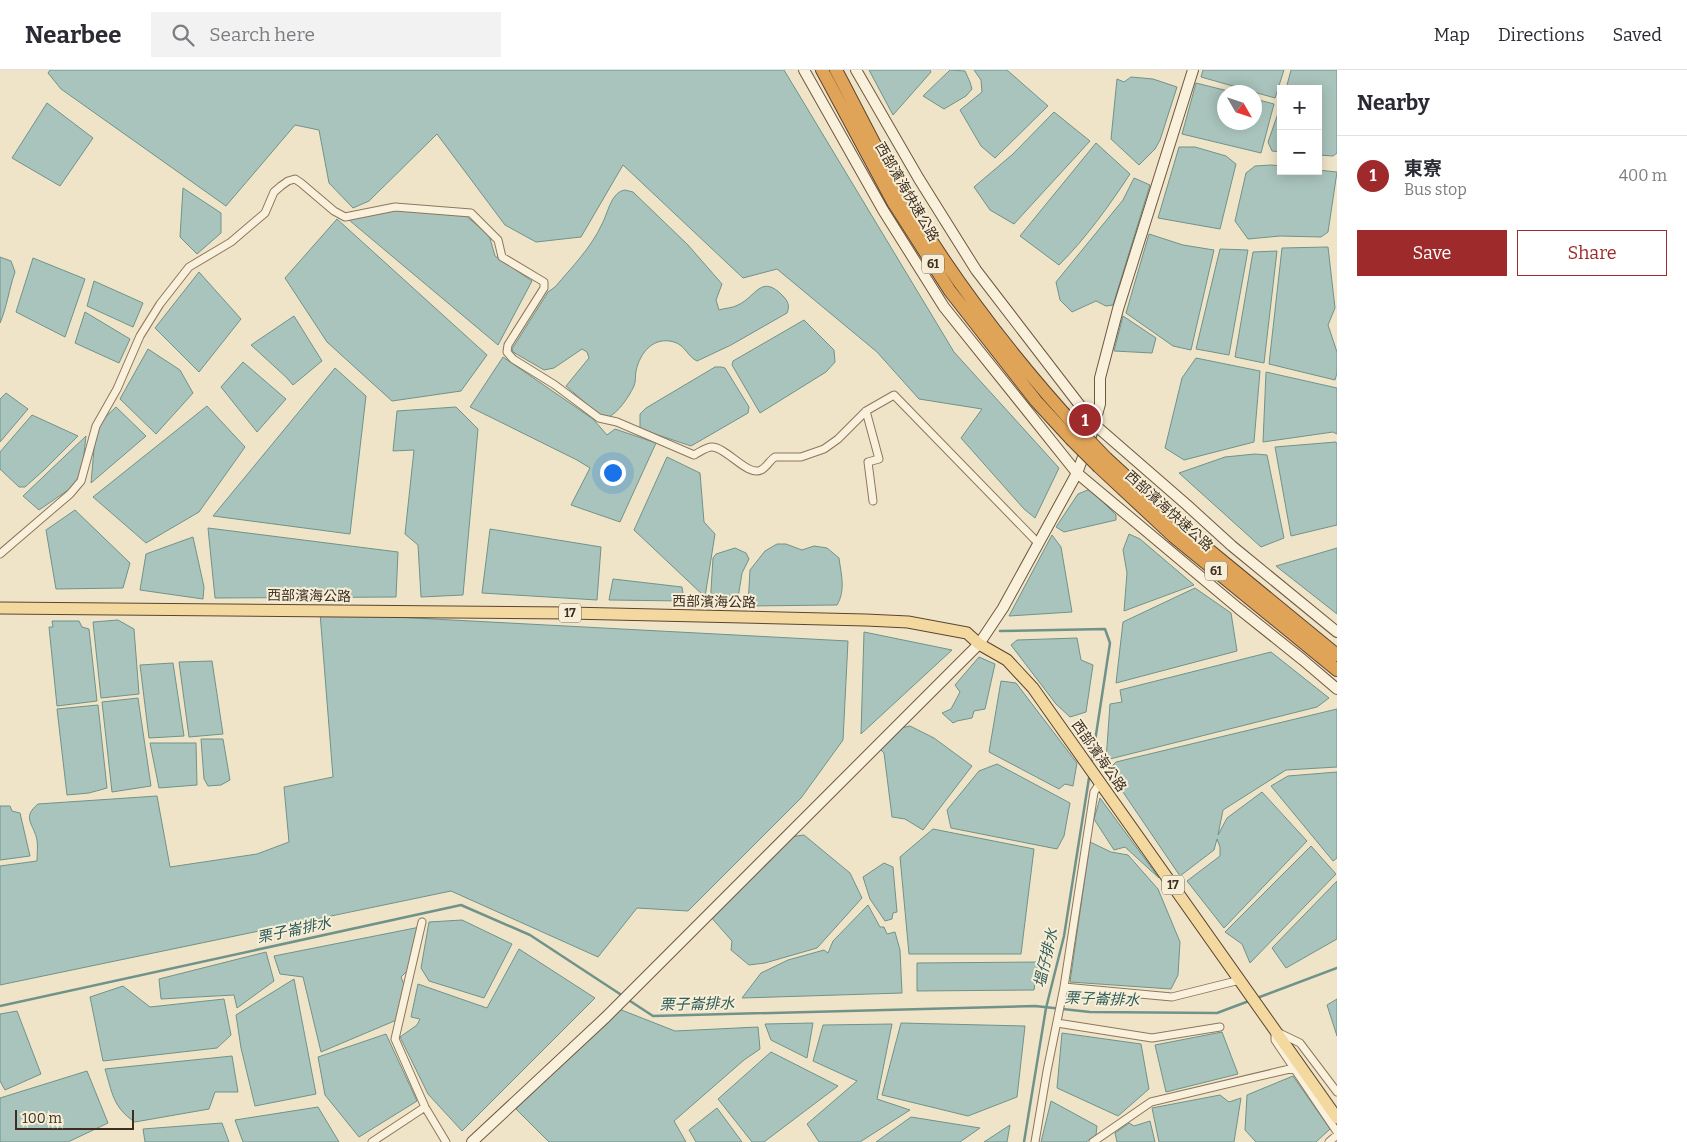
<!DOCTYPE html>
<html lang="en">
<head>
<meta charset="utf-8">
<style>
	:root { --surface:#fff; --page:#f2f2f3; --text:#2b2b33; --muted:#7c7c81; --line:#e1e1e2; --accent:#9e2a2b }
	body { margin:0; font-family:Bitter,"Noto Sans TC",serif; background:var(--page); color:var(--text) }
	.controls { position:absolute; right:15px; top:15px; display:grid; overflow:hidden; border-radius:0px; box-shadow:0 2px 12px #0003 }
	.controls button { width:45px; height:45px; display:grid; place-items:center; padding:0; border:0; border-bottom:1px solid var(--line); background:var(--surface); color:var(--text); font:25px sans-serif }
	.compass { position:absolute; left:1217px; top:15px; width:45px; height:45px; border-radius:50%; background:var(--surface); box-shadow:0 2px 12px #0003; rotate:129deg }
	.scale { position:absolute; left:15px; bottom:12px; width:119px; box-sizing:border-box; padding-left:5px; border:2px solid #3d2e20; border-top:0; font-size:14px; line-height:18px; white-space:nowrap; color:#3d2e20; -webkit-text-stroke:4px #f7eed8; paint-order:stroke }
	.you { position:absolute; left:612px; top:402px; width:18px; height:18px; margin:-12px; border:4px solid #fff; border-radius:50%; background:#1a73e8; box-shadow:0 0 0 8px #1a73e833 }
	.badge { display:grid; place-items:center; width:32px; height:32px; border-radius:50%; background:var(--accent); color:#fff; font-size:16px; font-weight:700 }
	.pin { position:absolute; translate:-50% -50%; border:2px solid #fff; box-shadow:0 1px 5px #0006 }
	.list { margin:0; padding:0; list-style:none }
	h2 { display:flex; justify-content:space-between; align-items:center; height:65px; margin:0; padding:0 20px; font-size:21px }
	h2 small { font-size:16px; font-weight:400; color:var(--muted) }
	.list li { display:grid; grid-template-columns:32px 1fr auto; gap:15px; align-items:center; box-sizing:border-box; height:80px; padding:0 20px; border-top:1px solid var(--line) }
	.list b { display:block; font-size:19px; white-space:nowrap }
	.list p { margin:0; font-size:16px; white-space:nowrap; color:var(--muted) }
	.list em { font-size:16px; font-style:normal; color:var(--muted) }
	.actions { display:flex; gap:10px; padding:15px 20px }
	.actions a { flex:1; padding:11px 0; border:1px solid var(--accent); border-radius:0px; text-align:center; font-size:18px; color:var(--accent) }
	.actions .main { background:var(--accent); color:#fff }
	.icon { flex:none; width:28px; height:28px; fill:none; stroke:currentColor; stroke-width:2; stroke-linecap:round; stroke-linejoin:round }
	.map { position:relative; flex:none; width:1337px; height:1072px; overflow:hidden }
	header { display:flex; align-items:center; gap:30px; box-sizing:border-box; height:70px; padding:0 25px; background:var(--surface); border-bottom:1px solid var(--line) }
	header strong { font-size:24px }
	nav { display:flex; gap:28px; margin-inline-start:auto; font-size:18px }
	.search { width:350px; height:45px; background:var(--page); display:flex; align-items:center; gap:12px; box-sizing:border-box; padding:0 18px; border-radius:0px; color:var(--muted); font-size:19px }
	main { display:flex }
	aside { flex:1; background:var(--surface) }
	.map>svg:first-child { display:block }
	.water { fill:#a9c4bc; stroke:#6f938a }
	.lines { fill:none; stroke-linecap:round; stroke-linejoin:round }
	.stream { stroke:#6f938a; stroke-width:2.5 }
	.street-casing { stroke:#8d765c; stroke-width:9 }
	.secondary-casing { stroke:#6f573f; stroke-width:12 }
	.primary-casing { stroke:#5b4430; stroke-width:13 }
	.highway-casing { stroke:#5b4430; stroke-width:14 }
	.street { stroke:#faf1dc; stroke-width:7 }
	.secondary { stroke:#faf1dc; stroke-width:10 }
	.primary { stroke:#f3d9a0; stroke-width:11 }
	.highway { stroke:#e0a458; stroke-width:12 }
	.highway-bridge-casing { stroke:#5b4430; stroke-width:14; stroke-linecap:butt }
	.highway-bridge { stroke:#e0a458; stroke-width:12 }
	.labels { text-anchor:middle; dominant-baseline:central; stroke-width:4; stroke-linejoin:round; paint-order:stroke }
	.shield { fill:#f7eed8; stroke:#756857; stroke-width:1 }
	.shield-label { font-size:12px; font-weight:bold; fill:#3d2e20 }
	.street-label { font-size:14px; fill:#3d2e20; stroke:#f7eed8 }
	.water-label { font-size:15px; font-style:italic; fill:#2f5d5a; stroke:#f7eed8 }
</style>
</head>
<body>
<header>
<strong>Nearbee</strong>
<div class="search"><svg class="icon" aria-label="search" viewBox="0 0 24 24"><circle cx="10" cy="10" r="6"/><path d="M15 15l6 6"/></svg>Search here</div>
<nav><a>Map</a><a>Directions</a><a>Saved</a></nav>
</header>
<main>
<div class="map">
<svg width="1337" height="1072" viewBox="0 0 1337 1072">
	<rect width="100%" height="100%" fill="#f0e4c8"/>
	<path class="water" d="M50,0H784L954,282L1059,398L1035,448L1024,439L961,368L982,339L919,329L877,282L777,199L743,208L623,95L581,167L536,172L505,155L437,64L369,131L353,138L329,113L319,60L295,55L226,136L61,19L48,3Z
		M869,0H930L931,2L893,45Z
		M950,0L965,1L970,12L972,19L966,26L944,39L923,26Z
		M974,0H1007L1048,36L995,88L981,76L960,40L982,22L981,10Z
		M1203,0H1284L1275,28L1201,7Z
		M1291,0H1337V83L1333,86L1318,85V19H1286Z
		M1131,7L1153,9L1177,17L1160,70L1155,79L1139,95L1111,69L1117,9L1124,12Z
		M1196,13L1232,22H1224V52H1254L1255,29L1274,34L1261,83L1182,64Z
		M47,33L93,68L60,116L12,88Z
		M1281,35V82L1272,81L1268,72Z
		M1054,42L1090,71L1014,154L990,140L974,117L1013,84Z
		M1096,73L1130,104C1109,136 1086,168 1059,195L1020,166Z
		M1179,77H1195L1226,86L1236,94L1220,159L1158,148Z
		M1271,95L1281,96V101H1318V100L1337,102L1328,162L1321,167L1280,166L1248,169L1235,151L1246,103L1255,96Z
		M1134,108L1150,115L1113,235L1106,236L1096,231L1072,242L1060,230L1056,212L1123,130Z
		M183,118L221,143V163L197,184L180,167Z
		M625,120L633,122L688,175L722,214L716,230L719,240C725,238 733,238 738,235C756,227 761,203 783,226C788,231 790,236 787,243L731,275L697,291C688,287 685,275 674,272C654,266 640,282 636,301C635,306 636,311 634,316C628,328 619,342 607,348L598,344L566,316L589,288L587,282L582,279L554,298L544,300L513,282L512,279L548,222L555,217C572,197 591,178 602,154C608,143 611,122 625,120Z
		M395,140L466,146L489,165L495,186L532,211L498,275L349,150Z
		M337,149L487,285L461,321L392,331L327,272L285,208Z
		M1149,164L1183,175L1214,180L1191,280L1173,276L1126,243Z
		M1328,177L1335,238L1328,255L1337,282V303L1335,310L1269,294L1282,178Z
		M1220,179L1248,180L1229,285L1196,279Z
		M1277,181L1264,293L1235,287L1253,182Z
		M0,187L11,191L15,202C9,219 7,237 0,253Z
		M33,188L85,209L65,267L16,242Z
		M199,202L241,249L199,302L155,258Z
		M94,211L143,233L133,257L87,236Z
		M85,242L130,269L119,293L75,273Z
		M294,246L322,291L293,315L287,308L251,275Z
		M1123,246L1156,268L1152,283L1114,281Z
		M804,250L834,280L835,292L826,302L760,343L732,295L733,291Z
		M148,279L180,300L193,323L156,364L120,329Z
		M503,287L593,349L607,365L615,359L656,373L620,452L571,435L590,398L577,390L470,337Z
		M1196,288L1260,301L1254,372L1184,390L1165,378L1182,308Z
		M243,292L286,329L257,362L221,317Z
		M715,297H721L725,298L749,337L748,343L691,376L640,359V344L646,338Z
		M335,298L366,326L350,464L213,446Z
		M1266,302L1337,318V364L1333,362L1263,372Z
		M6,323L28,339L0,372V329Z
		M207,336L245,377L199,442L146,473L93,427Z
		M116,337L146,366L91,413L96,356Z
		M456,337L478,359L463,525L421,527L418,475L405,464L414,380L393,381L397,341Z
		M32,345L78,366L44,400L25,417H19L0,399V382Z
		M86,366L81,411L39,440L23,426Z
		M1336,372L1337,374V455L1291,466L1275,377Z
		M1255,384L1267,385L1284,468L1261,477L1179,403L1225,387Z
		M667,387L700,403L704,452L715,464L705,527L634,460Z
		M1090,419L1116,445V450L1064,462L1056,457L1078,424Z
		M75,440L130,493L123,518L56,519L46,460Z
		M208,458L398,482L396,527L215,528Z
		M490,459L601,477L597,530L482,523Z
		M1129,464L1140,469L1194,515L1124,541L1127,503L1123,480Z
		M1052,465L1061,477L1072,542L1009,546Z
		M193,467L204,517L203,529L140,520L146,484Z
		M777,474H786L802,480L814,476L827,478L839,488C841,504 846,520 837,535L748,536L750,500L765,481Z
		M735,478L746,483L749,489L742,503L737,534L710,536L713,488L716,484Z
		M1337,478V544L1276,496Z
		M613,509L682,517L684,531L609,530Z
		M1195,518L1231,543L1237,581L1116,613L1123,552Z
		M320,543L848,571L843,670L801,728L688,841L637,838L598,887L451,821L0,915V796L37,791C37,784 38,777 37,770C34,754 21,748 38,734L157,726L170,797L257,784L289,772L284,717L333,707Z
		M118,550L134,559L139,624L101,628L93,552Z
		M52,551H79L82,557L89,559L97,631L57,636L49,557H53Z
		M864,562L952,580L861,664Z
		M1077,568L1081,590L1093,595L1086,642L1070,647L1056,634L1011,575L1017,570Z
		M1271,582L1329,628L1317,637L1106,690L1110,634L1122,632L1120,620Z
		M979,587L995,594L985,639L974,641L972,648L957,651L953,653L942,643L951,639L960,622L955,615Z
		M212,591L223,664L189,667L179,592Z
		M173,593L184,666L149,668L140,595Z
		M1001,611L1016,613L1077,693L1073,716L1065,714L1059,719L989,682Z
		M138,628L151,716L112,722L102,632Z
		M98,635L107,718L89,723L67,725L57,639Z
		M1337,639V697L1286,700L1223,740L1218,765L1227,748L1262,722L1307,771L1224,858L1187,811L1220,786V777L1217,769L1214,780L1180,806L1108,700L1116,692Z
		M910,656L934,668L972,696L923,760L905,749L892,747L884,683L880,679L901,658Z
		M201,669H223L230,710L221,715L208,716L204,709Z
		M150,673H196L197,715L159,718Z
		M997,694L1070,733L1064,766L1057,779L951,758L947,740L979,701Z
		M1337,702V788L1333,791L1271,716L1288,706Z
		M1100,728L1159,808L1125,777L1114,780L1094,749Z
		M0,736H10L12,741L20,743L30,786L0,790Z
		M933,759L1034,779L1021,884H909L900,787Z
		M804,765L850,803L862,828L817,878L765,893L749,895L731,880L732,871L710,846L789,767Z
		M1090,772L1111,782L1128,785L1158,819L1180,872L1178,905L1171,919L1070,912Z
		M1311,776L1336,804L1250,893L1242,874L1225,862Z
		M884,793L893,797L897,842L893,843L892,849L885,851L870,829L863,807Z
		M1337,811V869L1286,898L1272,878Z
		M868,835L880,857H884L887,864L895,862L900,880L902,923L742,928L761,903L788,890L824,880L828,883L833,871Z
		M462,850L512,874L484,928L429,911L421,898L429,852Z
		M420,857L412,896L401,907L406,920L399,949L321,982L303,907L280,904L274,886Z
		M519,879L595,928L462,1061L428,1024L400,967L417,955L420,949L411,947L418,914L487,938Z
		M266,882L274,911L237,938L234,925L161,929L159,909Z
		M1038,892L1034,920L917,921V893Z
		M294,909L316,1024L255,1036L241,978L236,945Z
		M123,916L150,937L224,929L231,965L217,978L103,991L90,927Z
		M1337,929V966L1327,935Z
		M619,939L675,961L758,957L760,979L744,990L674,1051L686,1072H549L516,1039Z
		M17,941L41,1004L5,1020L0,1011V944Z
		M813,953L807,988L771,970L765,954Z
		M901,953L1025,956L1017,1027L968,1046L882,1025Z
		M892,954L877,1029L910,1040L860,1072H819L807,1054L857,1011L813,991L823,955Z
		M1222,962L1238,1004L1166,1022L1155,975Z
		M1062,963L1141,974L1149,1019L1118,1046L1057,1018Z
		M386,964L417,1031L359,1067L325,1025L318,987Z
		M771,982L838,1016L764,1072H752L718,1029Z
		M232,986L238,1022H215L209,1039L135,1052C113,1038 112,1022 105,999Z
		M87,1001L108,1053L68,1072H0V1028Z
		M1293,1006L1330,1059L1316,1072H1256L1245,1060L1247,1025Z
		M1220,1025L1229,1032L1241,1028L1234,1072H1159L1152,1038Z
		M1051,1031L1097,1056L1096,1065L1086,1072H1041Z
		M318,1037L339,1072H243L235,1050Z
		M717,1038L742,1072H696L689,1060Z
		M911,1047L980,1058L960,1072H876Z
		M1150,1051L1155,1072H1117L1115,1063L1129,1053L1134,1056Z
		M222,1053L229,1072H145L143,1059Z
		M1010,1055L1007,1072H984Z"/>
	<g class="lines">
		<path class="stream" d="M1000,561L1105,559L1110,573L1092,691
			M1257,928L1337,898
			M627,929L653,946L1035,936L1090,942L1217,943L1249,931
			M0,936L461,835L530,865L623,926
			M1024,1072L1046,938L1064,866L1089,708"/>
		<g class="street-casing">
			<path id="street" d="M866,341L879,389L868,392L873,431
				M0,484L70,424L81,411L96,356L117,319L140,266L160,234L189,197L231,172L265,143L274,122L281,116L288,111L295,109L301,113L334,141L345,147L395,137L471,143L498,170L502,187L544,212V218L508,275L507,282L513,289L555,315L599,348L617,352L694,385C700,382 706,377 712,377C726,377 748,407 761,400C766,398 770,390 775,387H801L824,379L838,369L866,341L894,325L1038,473
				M422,852L395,969L425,1037L446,1072
				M1064,917L1172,927L1240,910
				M1057,953L1152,968L1220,957
				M1337,1022L1300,973L1275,961V970L1337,1062
				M372,1072L425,1037
				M1035,1072L1047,1001L1064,917L1094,722L1100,713
				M1093,1072L1151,1032L1294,998
				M1329,1072L1337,1065"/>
		</g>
		<g class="secondary-casing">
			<path id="secondary" d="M804,0L883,140L944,237L1077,403L1238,538L1303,590L1337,619
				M856,0L919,109L976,200L1095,355L1187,435L1232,476L1337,562
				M472,1072L606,947L979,574L1003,538L1077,403L1091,366L1100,334V308L1118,239L1193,0"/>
		</g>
		<g class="primary-casing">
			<path id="primary" d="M0,538L569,543L866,550L908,552L967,563L979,574L1007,590L1033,618L1337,1048"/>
		</g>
		<g class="highway-casing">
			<path id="highway" d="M822,0L893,132L950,221L1036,331L1071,369
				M836,0C858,41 878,83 902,124C952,208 1013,288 1079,360
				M1107,389L1181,457L1337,585
				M1099,397L1173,466L1337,600"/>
		</g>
		<use href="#street" class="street"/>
		<use href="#secondary" class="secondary"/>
		<use href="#primary" class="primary"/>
		<use href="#highway" class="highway"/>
		<g class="highway-bridge-casing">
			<path id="highway-bridge" d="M1079,360L1107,389
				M1071,369L1099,397"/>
		</g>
		<use href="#highway-bridge" class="highway-bridge"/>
	</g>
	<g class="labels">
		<g class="shield">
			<rect x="922" y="184.5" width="22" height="19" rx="4"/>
			<rect x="1205" y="491.5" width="22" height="19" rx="4"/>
			<rect x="559" y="533.5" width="22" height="19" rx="4"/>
			<rect x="1162" y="805.5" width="22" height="19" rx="4"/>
		</g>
		<g class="shield-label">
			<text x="933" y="194">61</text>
			<text x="1216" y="501">61</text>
			<text x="570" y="543">17</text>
			<text x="1173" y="815">17</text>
		</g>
		<g class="street-label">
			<text transform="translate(907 122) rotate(60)">西部濱海快速公路</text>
			<text transform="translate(1169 441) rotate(42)">西部濱海快速公路</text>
			<text transform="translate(309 526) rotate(1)">西部濱海公路</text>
			<text transform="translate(714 532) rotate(1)">西部濱海公路</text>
			<text transform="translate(1099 686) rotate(55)">西部濱海公路</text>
		</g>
		<g class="water-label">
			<text transform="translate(294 860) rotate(-12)">栗子崙排水</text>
			<text transform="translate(1046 888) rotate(-77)">塭仔排水</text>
			<text transform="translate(1102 929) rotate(2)">栗子崙排水</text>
			<text transform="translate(697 934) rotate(-1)">栗子崙排水</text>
		</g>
	</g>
</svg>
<div class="controls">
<button>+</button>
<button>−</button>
</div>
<svg class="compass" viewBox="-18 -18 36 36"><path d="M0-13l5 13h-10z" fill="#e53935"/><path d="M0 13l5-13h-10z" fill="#7c7c81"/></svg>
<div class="scale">100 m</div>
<div class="you"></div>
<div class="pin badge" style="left:1085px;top:350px">1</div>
</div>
<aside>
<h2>Nearby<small></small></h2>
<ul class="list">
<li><span class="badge">1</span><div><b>東寮</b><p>Bus stop</p></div><em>400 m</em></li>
</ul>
<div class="actions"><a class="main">Save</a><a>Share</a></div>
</aside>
</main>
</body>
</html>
